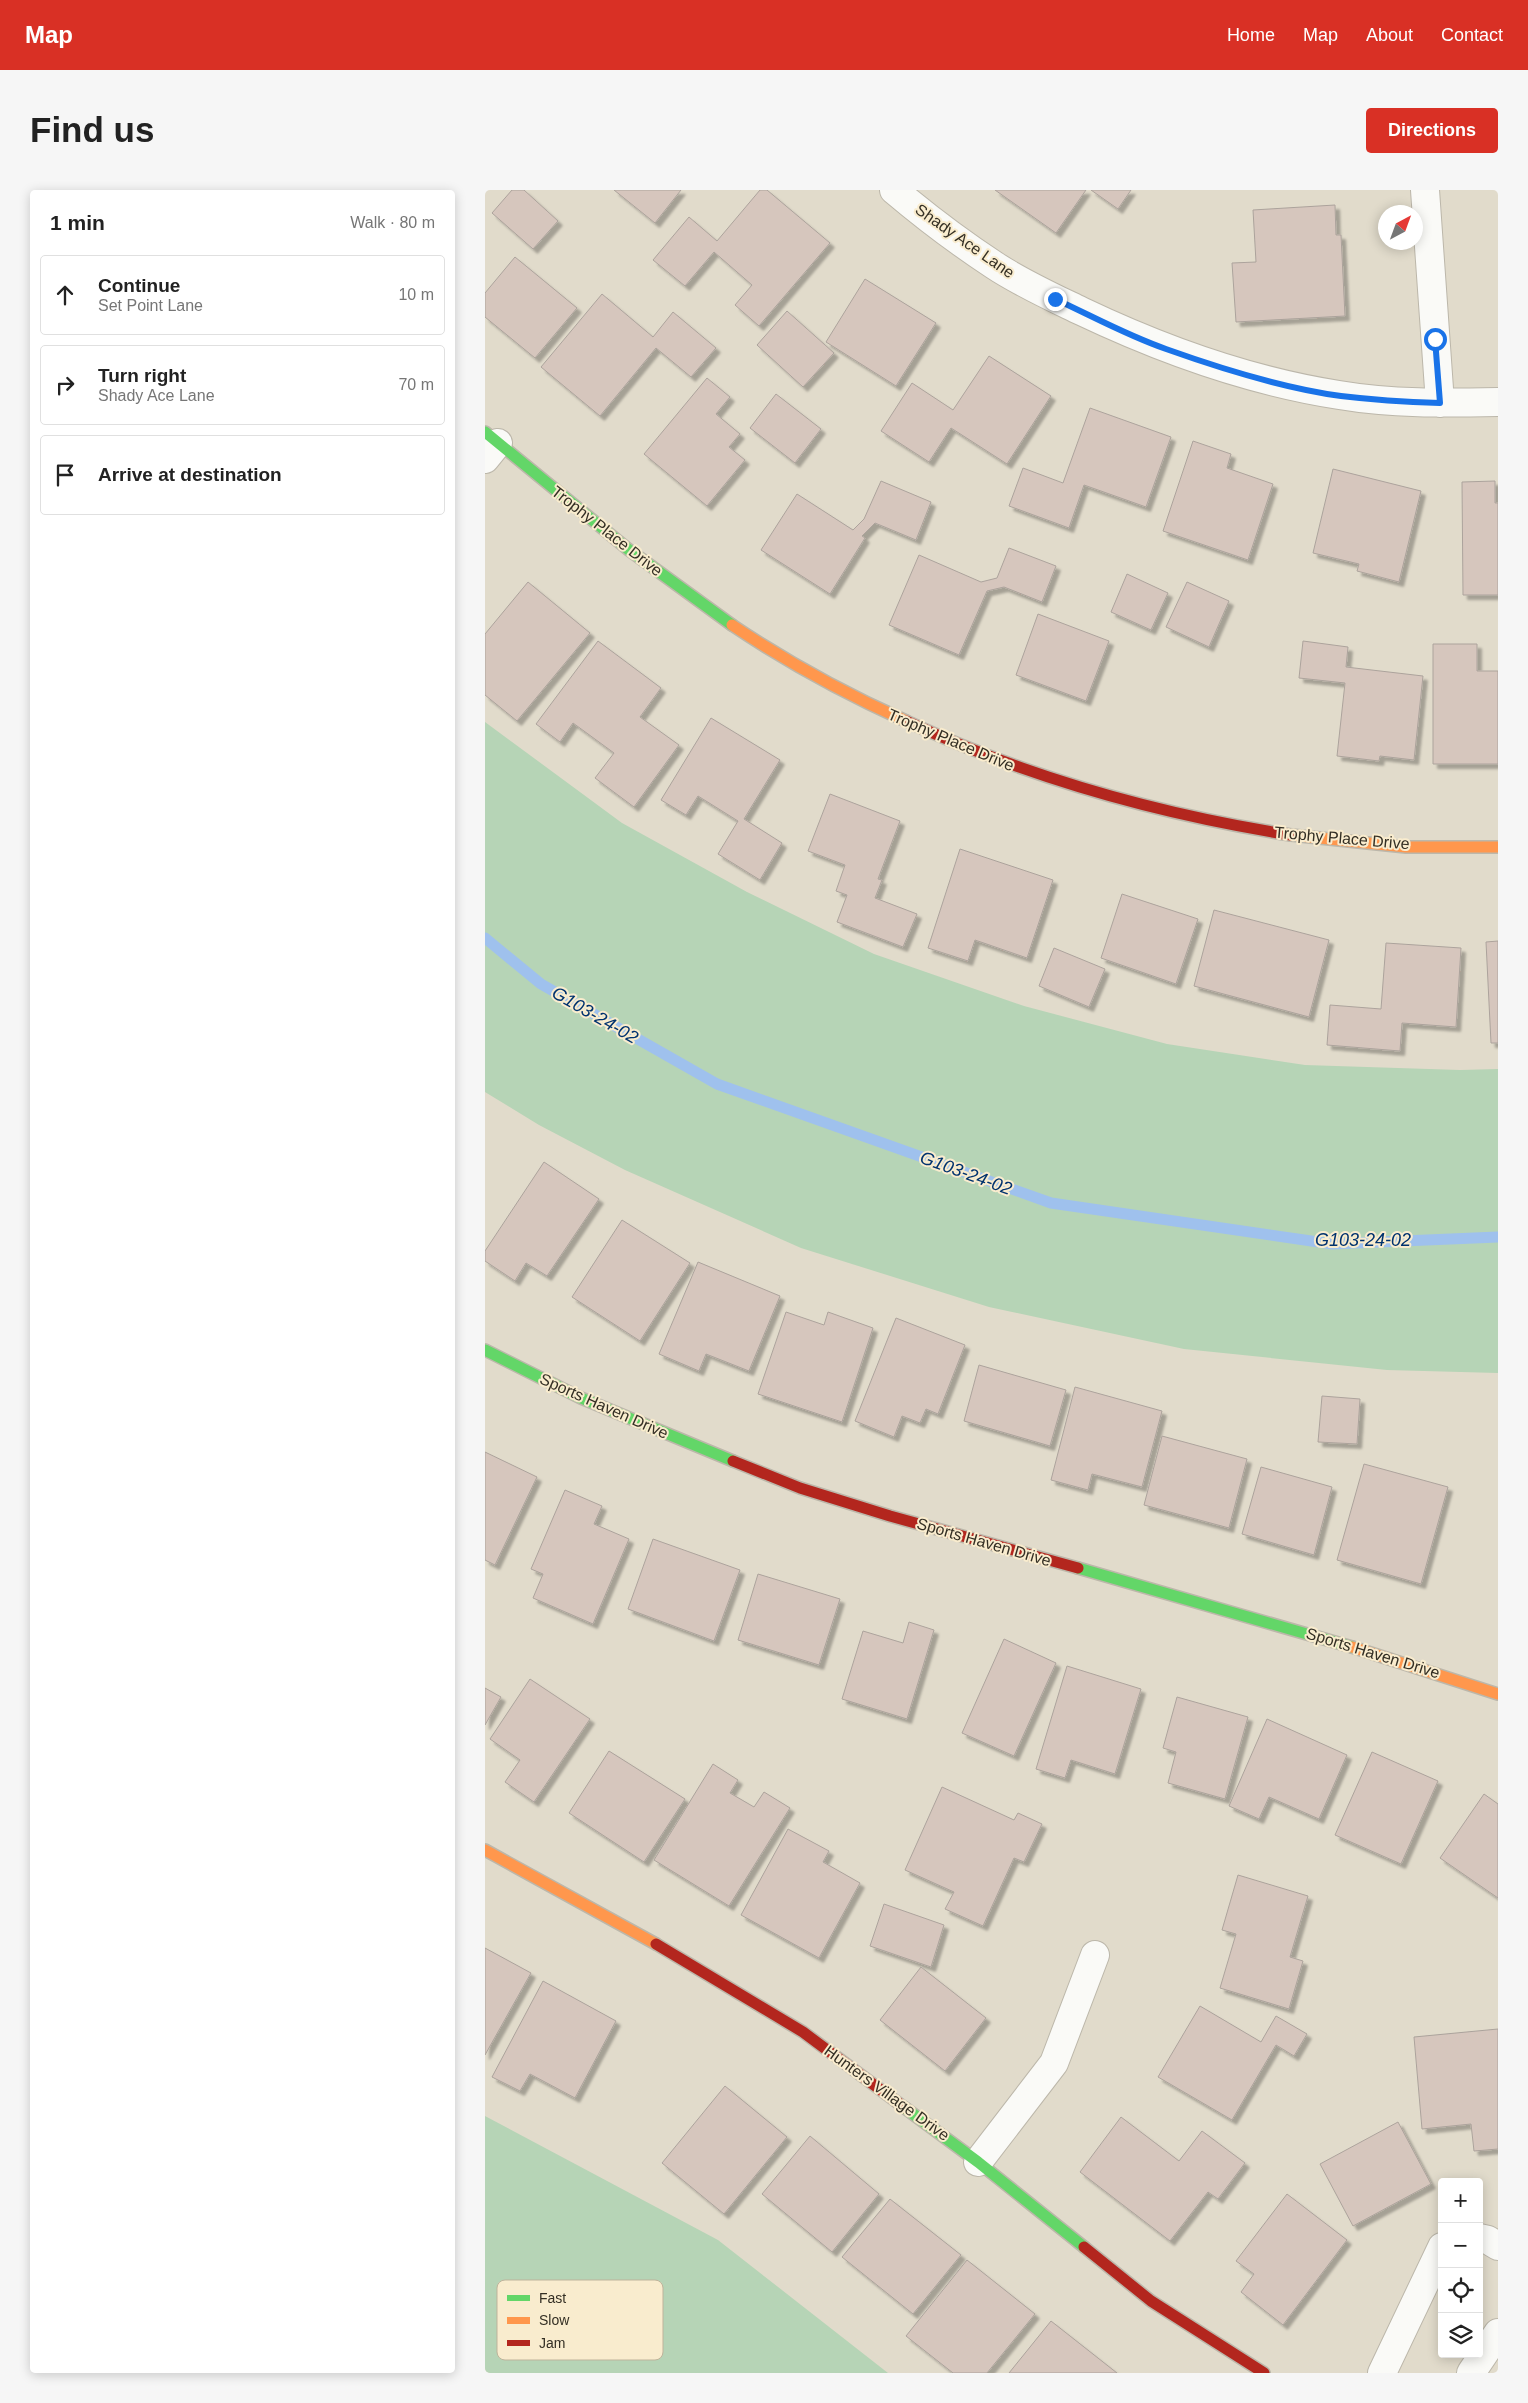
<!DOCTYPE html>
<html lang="en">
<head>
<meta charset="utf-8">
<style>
	:root { --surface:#fff; --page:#f6f6f6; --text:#222; --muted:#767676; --line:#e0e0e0; --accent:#d93025 }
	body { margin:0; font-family:Arial,sans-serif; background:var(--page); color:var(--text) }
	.controls { position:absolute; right:15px; bottom:15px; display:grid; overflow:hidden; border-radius:5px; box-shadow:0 2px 12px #0003 }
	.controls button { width:45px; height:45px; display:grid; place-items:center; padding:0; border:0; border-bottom:1px solid var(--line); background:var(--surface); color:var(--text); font:25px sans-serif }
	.compass { position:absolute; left:893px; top:15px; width:45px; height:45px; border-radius:50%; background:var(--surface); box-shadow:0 2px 12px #0003; rotate:41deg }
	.stop { position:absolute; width:15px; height:15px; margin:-11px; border:4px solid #1a73e8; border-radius:50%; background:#fff }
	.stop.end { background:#1a73e8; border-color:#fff; box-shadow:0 1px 5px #0008 }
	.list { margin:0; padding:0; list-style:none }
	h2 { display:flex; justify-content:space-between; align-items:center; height:65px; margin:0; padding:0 20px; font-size:21px }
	h2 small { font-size:16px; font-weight:400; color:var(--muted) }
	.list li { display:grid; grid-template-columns:32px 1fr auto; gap:15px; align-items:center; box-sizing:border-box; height:80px; margin:0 10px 10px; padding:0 10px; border:1px solid var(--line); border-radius:5px }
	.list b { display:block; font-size:19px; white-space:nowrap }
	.list p { margin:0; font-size:16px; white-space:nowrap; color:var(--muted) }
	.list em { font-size:16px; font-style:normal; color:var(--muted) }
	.icon { flex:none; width:28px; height:28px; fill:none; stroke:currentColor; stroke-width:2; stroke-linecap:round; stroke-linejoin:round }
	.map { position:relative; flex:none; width:1013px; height:2183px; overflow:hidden; border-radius:5px }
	header { display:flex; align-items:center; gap:30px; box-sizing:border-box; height:70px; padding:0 25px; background:var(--accent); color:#fff }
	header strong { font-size:24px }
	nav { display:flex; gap:28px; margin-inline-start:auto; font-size:18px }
	.intro { display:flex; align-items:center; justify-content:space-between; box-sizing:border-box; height:120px; padding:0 30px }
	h1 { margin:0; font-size:35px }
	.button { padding:12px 22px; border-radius:5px; background:var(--accent); color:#fff; font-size:18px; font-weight:700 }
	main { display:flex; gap:30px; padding:0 30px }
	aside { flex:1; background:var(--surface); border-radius:5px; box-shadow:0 2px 12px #0003 }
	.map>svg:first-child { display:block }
	.grass { fill:#b6d4b6 }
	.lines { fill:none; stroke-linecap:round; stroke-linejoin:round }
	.stream { stroke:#9fc1ed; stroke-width:11 }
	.building { fill:#d6c6bd; stroke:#aca39c; filter:url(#shadow) }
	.street-casing { stroke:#bcb7aa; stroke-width:30 }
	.fast-casing { stroke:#bcb7aa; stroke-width:14 }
	.slow-casing { stroke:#bcb7aa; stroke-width:14 }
	.jam-casing { stroke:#bcb7aa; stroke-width:14 }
	.street { stroke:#fafaf7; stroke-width:28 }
	.fast { stroke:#63d668; stroke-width:11 }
	.slow { stroke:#ff974d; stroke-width:11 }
	.jam { stroke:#b3261e; stroke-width:11 }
	.route { stroke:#1a73e8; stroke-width:6 }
	.labels { text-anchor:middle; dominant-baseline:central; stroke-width:4; stroke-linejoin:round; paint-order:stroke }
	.street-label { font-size:16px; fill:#342f24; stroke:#f9ecce }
	.water-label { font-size:18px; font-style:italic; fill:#00326e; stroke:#f9ecce }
	.key { fill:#f9ecce; stroke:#beb39b; stroke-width:1 }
	.key-label { font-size:14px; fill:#342f24 }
</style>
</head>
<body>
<header>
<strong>Map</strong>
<nav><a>Home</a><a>Map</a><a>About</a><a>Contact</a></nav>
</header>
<div class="intro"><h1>Find us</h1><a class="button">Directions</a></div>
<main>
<aside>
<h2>1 min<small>Walk · 80 m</small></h2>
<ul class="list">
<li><svg class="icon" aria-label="ahead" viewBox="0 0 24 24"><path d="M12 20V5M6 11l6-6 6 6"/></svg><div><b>Continue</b><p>Set Point Lane</p></div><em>10 m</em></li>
<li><svg class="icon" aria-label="right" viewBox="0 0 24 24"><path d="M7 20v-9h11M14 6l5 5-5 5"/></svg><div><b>Turn right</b><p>Shady Ace Lane</p></div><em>70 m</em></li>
<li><svg class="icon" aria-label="arrive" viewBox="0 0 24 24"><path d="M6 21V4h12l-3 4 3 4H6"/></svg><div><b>Arrive at destination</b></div></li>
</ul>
</aside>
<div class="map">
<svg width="1013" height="2183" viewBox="0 0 1013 2183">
	<defs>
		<filter id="shadow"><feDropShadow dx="4.5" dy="4.5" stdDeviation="1" flood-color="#0004"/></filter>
	</defs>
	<rect width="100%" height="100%" fill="#e1dbcb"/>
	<path class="grass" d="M0,532L137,633L262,702L389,764L539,816L682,854L820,875L975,880L1013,879V1183L902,1180L699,1159L504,1117L316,1058L140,980L54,935L0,902Z
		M0,1926L233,2050L403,2183H0Z"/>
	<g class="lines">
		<path class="stream" d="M0,748L56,794L232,894L566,1013L847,1054L1013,1047"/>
	</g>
	<path class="building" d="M27,0H39L73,31L48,59L7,23Z
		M129,0H196L170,33Z
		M275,0H282L345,53L274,136L250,115L267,95L229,62L200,96L168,70L204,27L232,51Z
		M510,0H601L571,43Z
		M606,0H646L633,19Z
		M850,15L851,45H856L860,126L751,132L747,73L771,72L768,20Z
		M30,67L92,118L50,168L0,127V103Z
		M380,89L451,133L411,196L341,152Z
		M117,104L168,147L188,122L231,158L206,187L171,158L115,226L56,177Z
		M302,121L349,163L318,197L272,155Z
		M504,166L566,206L522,274L466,238L444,272L396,241L427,193L468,220Z
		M222,188L245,207L231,224L255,244L244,257L260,270L222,316L159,264Z
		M291,204L336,239L310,273L265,238Z
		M605,218L686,247L661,317L599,295L584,338L524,316L538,278L578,293Z
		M708,251L746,264L742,278L788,294L763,370L678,341Z
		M848,279L936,301L914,392L872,381L874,374L828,363Z
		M396,291L446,312L431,350L390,333L377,346L380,348L345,404L276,360L312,304L368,340L379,329Z
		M1010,291V313H1013V405H978L977,292Z
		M524,358L571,376L557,412L519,397L502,401L474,465L404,435L434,365L496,392L512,388Z
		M642,384L683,403L666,440L626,422Z
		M43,392L105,443L32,531L0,505V444Z
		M702,392L744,411L724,457L681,437Z
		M553,424L624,451L601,511L531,485Z
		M113,451L176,498L155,527L194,555L149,617L110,588L129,563L88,533L75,552L51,534Z
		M818,451L863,457L861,477L938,486L929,570L895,566L894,571L852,566L860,493L814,488Z
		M948,454H992V481H1013V574H948Z
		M226,528L295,570L259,629L297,653L275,690L233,664L253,631L213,606L201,625L176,610Z
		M345,604L415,631L393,689L397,690L390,708L432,724L418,757L352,732L362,705L351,701L360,675L323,661Z
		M475,659L568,690L542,768L490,750L483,771L443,758Z
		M637,704L713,729L691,794L616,768Z
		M729,720L844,750L824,827L709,796Z
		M1013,751V853H1006L1001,752Z
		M901,753L976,758L971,837L917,833L915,861L842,855L845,815L896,819Z
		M569,758L620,779L604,817L554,796Z
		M59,972L114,1009L62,1086L41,1073L30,1091L0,1071V1061Z
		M137,1030L205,1073L155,1151L87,1107Z
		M213,1072L295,1106L264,1181L221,1164L214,1181L174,1164Z
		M301,1122L339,1135L343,1122L388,1138L357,1232L273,1204Z
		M411,1128L480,1155L453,1224L441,1219L435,1233L417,1226L409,1247L370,1231Z
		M494,1175L581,1200L565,1256L479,1231Z
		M590,1197L677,1221L657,1297L607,1284L603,1300L566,1290Z
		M837,1206L875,1209L872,1254L833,1252Z
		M677,1246L762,1269L744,1338L659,1315Z
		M0,1262L52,1287L10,1375L0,1370Z
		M879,1274L963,1297L936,1394L852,1370Z
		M776,1277L847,1297L829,1365L757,1344Z
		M80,1300L117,1316L109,1334L144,1349L108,1434L48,1408L58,1384L46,1379Z
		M168,1349L255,1380L229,1451L143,1419Z
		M273,1384L355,1409L334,1475L253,1450Z
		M424,1432L449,1440L422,1529L357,1509L378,1441L418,1453Z
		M519,1449L571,1473L529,1566L477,1543Z
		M582,1476L656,1499L630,1584L586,1570L580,1588L551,1579Z
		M45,1489L105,1529L49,1612L20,1592L35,1570L5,1549Z
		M0,1498L16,1507L0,1535Z
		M692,1507L763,1527L740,1609L683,1593L691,1562L678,1558Z
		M782,1529L862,1565L834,1629L784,1607L774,1629L744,1616Z
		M124,1561L200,1609L159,1672L84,1623Z
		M887,1562L953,1591L916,1674L850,1645Z
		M228,1574L253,1590L245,1603L269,1617L279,1602L305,1618L244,1716L169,1670Z
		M457,1597L529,1630L533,1623L557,1634L539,1672L529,1668L498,1736L460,1719L469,1702L420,1680Z
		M999,1604L1013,1614V1708L955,1668Z
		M303,1639L344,1661L338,1672L375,1693L334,1768L256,1725Z
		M753,1685L823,1706L805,1767L818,1771L804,1819L735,1798L751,1744L737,1740Z
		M399,1714L459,1735L446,1777L385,1756Z
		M0,1758L46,1783L0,1865Z
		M436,1777L501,1828L460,1881L395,1830Z
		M58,1791L131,1831L90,1908L45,1884L35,1901L7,1887Z
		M715,1816L776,1852L791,1826L822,1844L809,1866L791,1855L747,1930L673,1887Z
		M1013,1839V1959L989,1961L986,1934L937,1939L929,1847Z
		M240,1896L302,1947L239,2024L177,1973Z
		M636,1927L694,1971L717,1941L760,1973L733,2009L723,2002L685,2051L595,1982Z
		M913,1932L946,1994L868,2036L835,1974Z
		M325,1946L394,2004L347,2062L277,2004Z
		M802,2004L862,2050L798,2135L756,2102L769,2084L751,2071Z
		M405,2009L476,2065L428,2124L357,2067Z
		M482,2070L550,2124L502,2183H468L421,2146Z
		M566,2131L632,2183H524Z"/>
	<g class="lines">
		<g class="street-casing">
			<path id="street" d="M409,0C441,27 474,52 509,75C536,93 567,107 596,121C678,160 764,191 854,205C907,214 960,213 1013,212
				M940,0L955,213
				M0,269L13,253
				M493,1972L569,1873L610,1765
				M994,2048L1003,2050L1013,2056
				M897,2183L957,2057
				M986,2183L1013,2143"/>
		</g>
		<g class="fast-casing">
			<path id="fast" d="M0,242L144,360L247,435
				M0,1160L96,1208L248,1271
				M593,1378L867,1457
				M420,1918L493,1972L599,2057"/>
		</g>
		<g class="slow-casing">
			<path id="slow" d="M247,435C302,472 361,504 421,531
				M806,645L921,657H1013
				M867,1457L1013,1504
				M0,1660L171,1754"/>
		</g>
		<g class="jam-casing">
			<path id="jam" d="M421,531C544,588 673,624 806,645
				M248,1271L315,1298L405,1326L593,1378
				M171,1754L318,1842L420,1918
				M599,2057L666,2111L779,2183"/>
		</g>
		<use href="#street" class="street"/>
		<use href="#fast" class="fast"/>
		<use href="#slow" class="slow"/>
		<use href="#jam" class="jam"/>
	</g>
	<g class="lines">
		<path class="route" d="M570,109C607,126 643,146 681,159C737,179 797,198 856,206C889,210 922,212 955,213L950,149"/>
	</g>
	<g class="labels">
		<g class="street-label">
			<text transform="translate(480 51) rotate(35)">Shady Ace Lane</text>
			<text transform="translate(122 341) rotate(38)">Trophy Place Drive</text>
			<text transform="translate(466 550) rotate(23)">Trophy Place Drive</text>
			<text transform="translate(857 648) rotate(5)">Trophy Place Drive</text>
			<text transform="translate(119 1216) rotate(24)">Sports Haven Drive</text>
			<text transform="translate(499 1352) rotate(16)">Sports Haven Drive</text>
			<text transform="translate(888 1463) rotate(17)">Sports Haven Drive</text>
			<text transform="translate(402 1903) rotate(36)">Hunters Village Drive</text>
		</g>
		<g class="water-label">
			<text transform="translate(110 825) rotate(30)">G103-24-02</text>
			<text transform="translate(481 983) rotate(20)">G103-24-02</text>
			<text x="878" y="1050">G103-24-02</text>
		</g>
	</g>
	<rect x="12" y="2090" width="166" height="80" rx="8" class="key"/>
	<rect x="22" y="2105" width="23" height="6" fill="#63d668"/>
	<rect x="22" y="2127" width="23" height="7" fill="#ff974d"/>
	<rect x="22" y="2150" width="23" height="6" fill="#b3261e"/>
	<g class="key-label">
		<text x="54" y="2113">Fast</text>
		<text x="54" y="2135">Slow</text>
		<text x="54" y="2158">Jam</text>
	</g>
</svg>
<div class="controls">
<button>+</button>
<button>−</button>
<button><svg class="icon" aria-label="locate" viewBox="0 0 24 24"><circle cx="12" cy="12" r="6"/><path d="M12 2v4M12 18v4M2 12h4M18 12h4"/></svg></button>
<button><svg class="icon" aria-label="layers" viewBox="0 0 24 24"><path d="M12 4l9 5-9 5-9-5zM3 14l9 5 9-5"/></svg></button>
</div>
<svg class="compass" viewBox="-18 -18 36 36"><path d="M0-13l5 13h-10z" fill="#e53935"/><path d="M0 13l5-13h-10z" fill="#767676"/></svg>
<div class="stop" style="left:950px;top:149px"></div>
<div class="stop end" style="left:570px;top:109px"></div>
</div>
</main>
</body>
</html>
